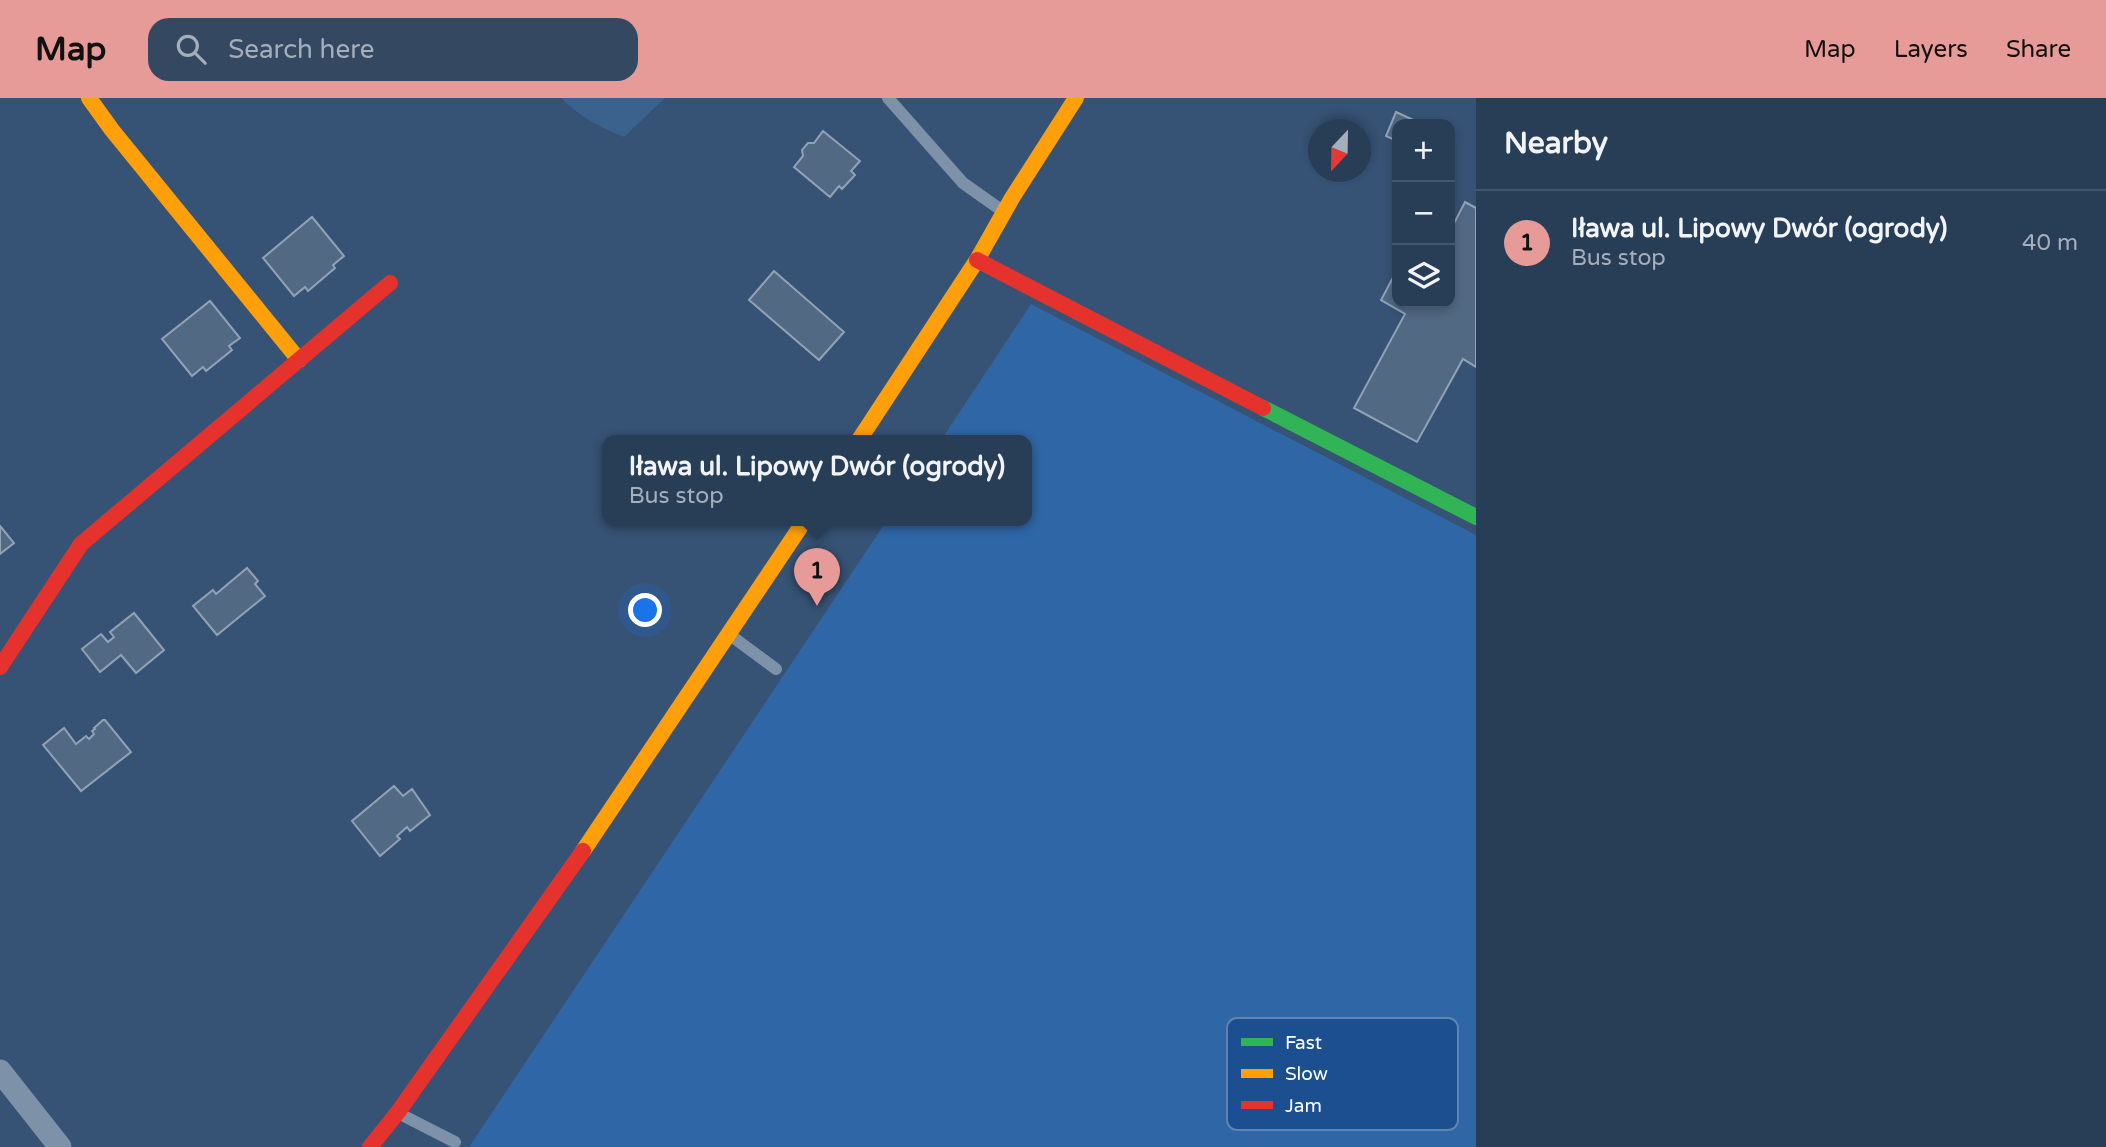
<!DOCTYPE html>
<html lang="en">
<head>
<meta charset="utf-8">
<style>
	:root { --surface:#283e57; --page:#344961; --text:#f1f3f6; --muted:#a5aeba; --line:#44576d; --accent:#e69b98 }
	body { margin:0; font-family:"Varela Round",sans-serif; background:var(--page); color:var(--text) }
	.controls { position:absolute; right:21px; top:21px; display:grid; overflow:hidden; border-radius:14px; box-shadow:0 4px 10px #0003 }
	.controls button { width:63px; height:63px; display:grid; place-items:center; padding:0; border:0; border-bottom:2px solid var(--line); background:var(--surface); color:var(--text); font:35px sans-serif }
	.compass { position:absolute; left:1308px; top:21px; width:63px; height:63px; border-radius:50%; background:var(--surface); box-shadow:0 4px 10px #0003; rotate:202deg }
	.you { position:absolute; left:646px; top:513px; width:24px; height:24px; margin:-18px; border:5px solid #fff; border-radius:50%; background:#1a73e8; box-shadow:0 0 0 10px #1a73e833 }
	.badge { display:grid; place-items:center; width:46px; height:46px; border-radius:50%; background:var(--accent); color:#111; font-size:23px; font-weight:700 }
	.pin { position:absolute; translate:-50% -58px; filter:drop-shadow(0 2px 4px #0008) }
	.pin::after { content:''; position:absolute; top:37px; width:24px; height:21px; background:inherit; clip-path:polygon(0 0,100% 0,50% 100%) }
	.popup { position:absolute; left:602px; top:337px; width:430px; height:91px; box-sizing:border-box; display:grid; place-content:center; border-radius:14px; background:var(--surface); filter:drop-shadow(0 2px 5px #0005); font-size:23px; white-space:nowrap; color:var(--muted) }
	.popup b { font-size:26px; color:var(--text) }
	.popup::after { content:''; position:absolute; left:50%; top:100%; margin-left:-14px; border:14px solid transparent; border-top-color:var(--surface) }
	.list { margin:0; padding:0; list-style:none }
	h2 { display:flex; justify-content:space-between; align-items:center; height:91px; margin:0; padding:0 28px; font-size:30px }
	h2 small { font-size:23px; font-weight:400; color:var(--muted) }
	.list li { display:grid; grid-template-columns:46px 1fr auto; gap:21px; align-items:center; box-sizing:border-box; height:105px; padding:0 28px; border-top:2px solid var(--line) }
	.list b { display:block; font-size:26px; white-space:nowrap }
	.list p { margin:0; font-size:23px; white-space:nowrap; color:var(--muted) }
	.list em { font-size:23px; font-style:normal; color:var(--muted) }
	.icon { flex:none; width:38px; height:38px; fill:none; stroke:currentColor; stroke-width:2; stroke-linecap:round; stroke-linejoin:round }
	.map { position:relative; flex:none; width:1476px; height:1049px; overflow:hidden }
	header { display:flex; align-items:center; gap:42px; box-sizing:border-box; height:98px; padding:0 35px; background:var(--accent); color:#111 }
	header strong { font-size:33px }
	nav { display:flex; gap:38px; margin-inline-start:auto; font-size:24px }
	.search { width:490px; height:63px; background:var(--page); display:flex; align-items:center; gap:18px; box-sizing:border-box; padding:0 24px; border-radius:21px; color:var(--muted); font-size:26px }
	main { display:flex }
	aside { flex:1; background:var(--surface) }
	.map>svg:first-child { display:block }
	.green { fill:#2f66a5 }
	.water { fill:#3b618d }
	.building { fill:#526984; stroke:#92a2b6; stroke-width:2 }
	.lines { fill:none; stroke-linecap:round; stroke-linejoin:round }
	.lane { stroke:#7d92a8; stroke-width:12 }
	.street { stroke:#7d92a8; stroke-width:23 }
	.fast { stroke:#30b455; stroke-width:16 }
	.slow { stroke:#ff9f0a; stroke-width:16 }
	.jam { stroke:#e5322d; stroke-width:16 }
	.key { fill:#1b4f8f; stroke:#5f84b1; stroke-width:2 }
	.key-label { font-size:19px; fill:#fff }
</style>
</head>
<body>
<header>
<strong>Map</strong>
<div class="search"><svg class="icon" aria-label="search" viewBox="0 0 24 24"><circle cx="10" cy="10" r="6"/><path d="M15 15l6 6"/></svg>Search here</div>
<nav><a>Map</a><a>Layers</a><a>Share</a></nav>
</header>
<main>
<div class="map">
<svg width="1476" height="1049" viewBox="0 0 1476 1049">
	<rect width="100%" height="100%" fill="#365274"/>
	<path class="green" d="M1031,206L1476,437V1049H469L887,422H1027V342H941Z"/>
	<path class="water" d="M561,0H665L624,39C598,29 581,19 561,0Z"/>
	<path class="building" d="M1396,14L1422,26H1397V43L1386,38Z
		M823,33L860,63L851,73L855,77L842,91L839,88L830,99L794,69L803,58L802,52L808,45H814Z
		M1465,104L1476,110V269L1463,261L1417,344L1354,310L1405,216L1381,202L1397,172V205H1450V133Z
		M312,119L344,158L333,167L335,170L308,193L305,189L294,198L263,160Z
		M774,173L844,234L819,262L749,202Z
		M210,203L240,240L229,248L232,252L206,273L203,269L192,278L162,241Z
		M0,428L14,445L0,456Z
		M247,470L258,483L255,486L265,498L217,537L193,508L213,492L216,496Z
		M134,515L164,552L136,575L121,557L100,574L82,551L101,536L108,544L114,539L110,534Z
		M103,622H105L131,654L81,693L43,647L64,630L76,646L86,638L89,641L94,636L92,633L95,631L94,630Z
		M394,688L403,698L412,691L430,717L410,733L407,729L397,738L400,741L380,758L352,723Z"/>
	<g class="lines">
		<path class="lane" d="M888,0L963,85L1004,114
			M730,537L776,571
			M398,1015L455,1044"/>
		<path class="street" d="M0,973L60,1049"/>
		<path class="fast" d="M1263,310L1476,419"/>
		<path class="slow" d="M89,0L112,32L299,262
			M859,342L977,162L1012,100L1076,0
			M583,753L805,422"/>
		<path class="jam" d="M977,162L1263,310
			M0,569L81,446L390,185
			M370,1049L398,1014L583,753"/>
	</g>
	<rect x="1227" y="920" width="231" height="112" rx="10" class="key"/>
	<rect x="1241" y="940" width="32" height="8" fill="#30b455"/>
	<rect x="1241" y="971" width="32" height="9" fill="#ff9f0a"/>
	<rect x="1241" y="1003" width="32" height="8" fill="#e5322d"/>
	<g class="key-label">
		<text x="1285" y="951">Fast</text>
		<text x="1285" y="982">Slow</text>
		<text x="1285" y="1014">Jam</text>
	</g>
</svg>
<div class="controls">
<button>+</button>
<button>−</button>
<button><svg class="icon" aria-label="layers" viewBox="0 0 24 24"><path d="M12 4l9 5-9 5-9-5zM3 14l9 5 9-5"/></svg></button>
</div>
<svg class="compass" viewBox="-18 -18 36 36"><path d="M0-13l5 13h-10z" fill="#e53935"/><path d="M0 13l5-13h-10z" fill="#a5aeba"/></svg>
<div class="you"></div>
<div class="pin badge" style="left:817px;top:508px">1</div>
<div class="popup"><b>Iława ul. Lipowy Dwór (ogrody)</b>Bus stop</div>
</div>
<aside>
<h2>Nearby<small></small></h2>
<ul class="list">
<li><span class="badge">1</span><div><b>Iława ul. Lipowy Dwór (ogrody)</b><p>Bus stop</p></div><em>40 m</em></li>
</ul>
</aside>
</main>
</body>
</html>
